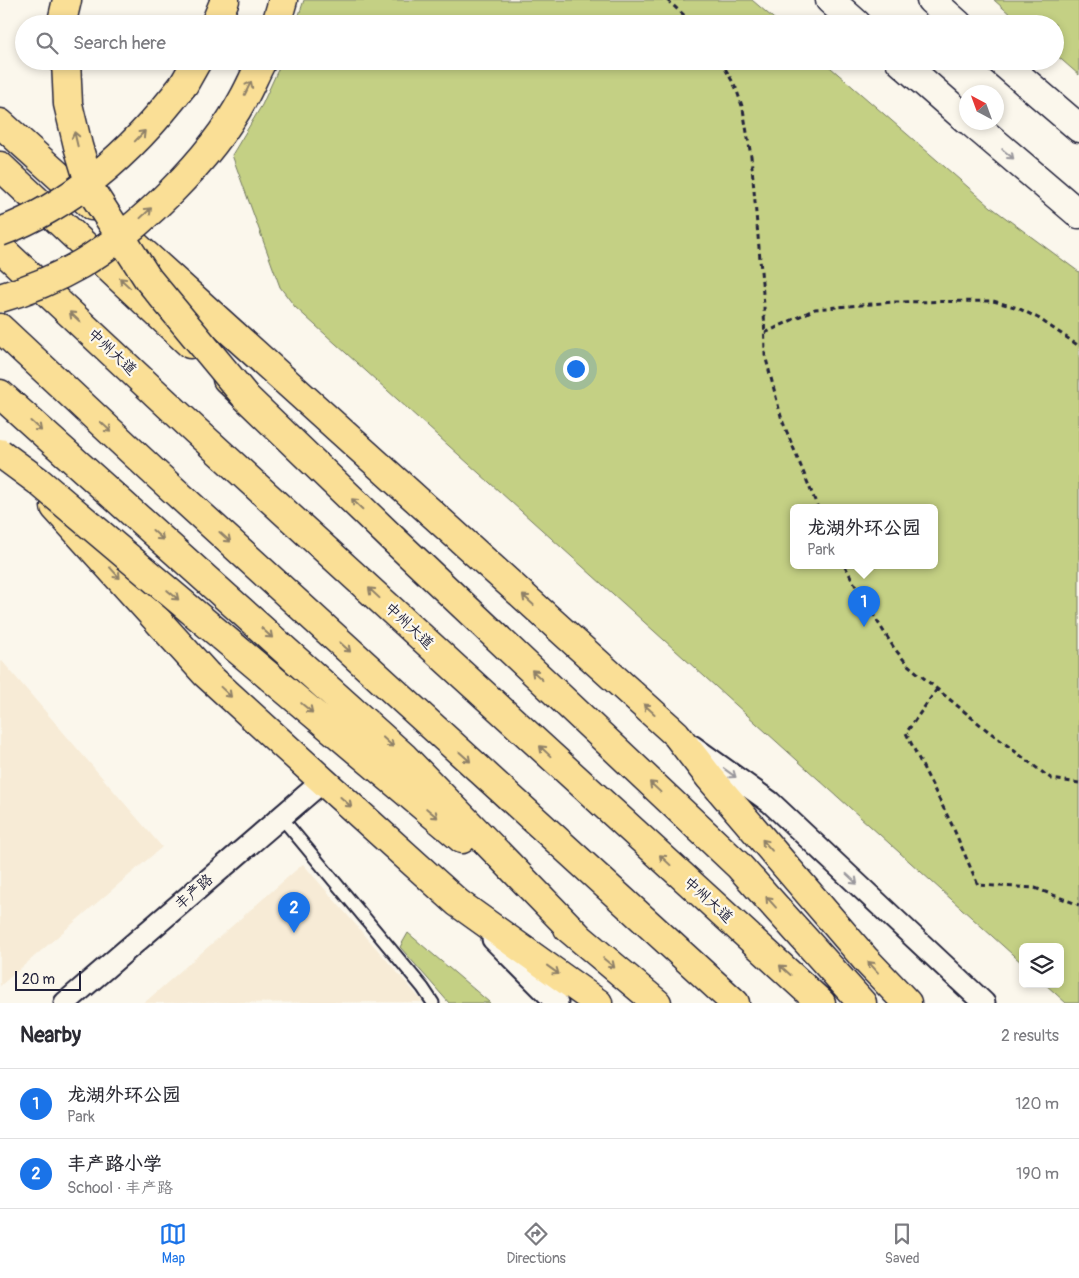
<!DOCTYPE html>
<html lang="en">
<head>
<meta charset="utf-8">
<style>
	:root { --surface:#fff; --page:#f2f2f3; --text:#2b2b33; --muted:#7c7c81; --line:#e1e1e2; --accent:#1a73e8 }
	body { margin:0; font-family:Pangolin,"LXGW WenKai TC",sans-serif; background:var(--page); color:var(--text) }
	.controls { position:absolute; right:15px; bottom:15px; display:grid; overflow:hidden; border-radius:8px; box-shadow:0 2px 8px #0003 }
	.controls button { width:45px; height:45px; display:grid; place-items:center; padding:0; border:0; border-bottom:1px solid var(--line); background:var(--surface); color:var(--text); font:25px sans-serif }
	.compass { position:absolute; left:959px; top:85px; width:45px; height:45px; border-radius:50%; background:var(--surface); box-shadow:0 2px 8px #0003; rotate:319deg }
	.scale { position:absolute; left:15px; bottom:12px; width:66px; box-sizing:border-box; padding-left:5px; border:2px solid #22223b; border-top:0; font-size:14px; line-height:18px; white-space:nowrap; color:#22223b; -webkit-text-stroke:4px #fbf7ec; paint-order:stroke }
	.you { position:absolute; left:575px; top:368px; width:18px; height:18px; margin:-12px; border:4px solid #fff; border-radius:50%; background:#1a73e8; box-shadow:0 0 0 8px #1a73e833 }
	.badge { display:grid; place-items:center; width:32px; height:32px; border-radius:50%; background:var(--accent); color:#fff; font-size:16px; font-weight:700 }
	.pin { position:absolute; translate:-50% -41px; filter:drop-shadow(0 1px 2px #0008) }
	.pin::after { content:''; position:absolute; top:26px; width:18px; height:15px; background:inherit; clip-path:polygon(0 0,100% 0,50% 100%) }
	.popup { position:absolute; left:790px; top:504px; width:148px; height:65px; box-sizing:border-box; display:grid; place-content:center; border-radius:8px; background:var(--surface); filter:drop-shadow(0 1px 4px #0005); font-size:16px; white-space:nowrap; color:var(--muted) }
	.popup b { font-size:19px; color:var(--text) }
	.popup::after { content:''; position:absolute; left:50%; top:100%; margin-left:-10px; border:10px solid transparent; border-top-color:var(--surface) }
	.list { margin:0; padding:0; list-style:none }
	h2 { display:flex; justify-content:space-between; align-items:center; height:65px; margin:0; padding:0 20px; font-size:21px }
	h2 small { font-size:16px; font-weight:400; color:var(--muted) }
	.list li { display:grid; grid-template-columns:32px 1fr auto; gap:15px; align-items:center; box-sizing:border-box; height:70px; padding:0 20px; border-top:1px solid var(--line) }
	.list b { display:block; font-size:19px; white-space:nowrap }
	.list p { margin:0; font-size:16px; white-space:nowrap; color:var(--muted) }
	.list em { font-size:16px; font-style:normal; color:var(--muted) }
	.icon { flex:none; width:28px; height:28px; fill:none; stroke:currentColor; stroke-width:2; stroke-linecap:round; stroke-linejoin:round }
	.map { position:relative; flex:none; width:1079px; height:1003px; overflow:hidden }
	.search { position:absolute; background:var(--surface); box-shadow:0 2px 8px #0003; left:15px; right:15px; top:15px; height:55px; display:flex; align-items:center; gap:12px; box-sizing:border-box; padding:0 18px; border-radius:28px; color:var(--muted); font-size:19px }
	.sheet { height:205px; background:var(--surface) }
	nav { display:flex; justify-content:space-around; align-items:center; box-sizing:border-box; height:70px; border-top:1px solid var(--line); background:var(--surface); font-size:14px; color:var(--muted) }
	nav a { display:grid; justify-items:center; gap:2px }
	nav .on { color:var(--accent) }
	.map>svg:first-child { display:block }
	.built { fill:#f7ebd6 }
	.green { fill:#c4d084; stroke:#737960; fill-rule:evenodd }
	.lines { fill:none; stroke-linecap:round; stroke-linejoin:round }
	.service-casing { stroke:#22223b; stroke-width:15 }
	.minor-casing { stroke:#22223b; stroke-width:25 }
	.secondary-casing { stroke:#22223b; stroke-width:31 }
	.primary-casing { stroke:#22223b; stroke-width:31 }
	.trunk-casing { stroke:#22223b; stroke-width:31 }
	.path { stroke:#22223b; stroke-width:3; stroke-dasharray:5 4; stroke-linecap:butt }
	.service { stroke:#fbf7ec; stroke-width:11 }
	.minor { stroke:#fbf7ec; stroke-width:21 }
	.secondary { stroke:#fbf7ec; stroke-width:28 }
	.primary { stroke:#fadf96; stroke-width:28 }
	.trunk { stroke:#fadf96; stroke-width:28 }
	.trunk-bridge-casing { stroke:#22223b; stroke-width:31; stroke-linecap:butt }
	.trunk-bridge { stroke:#fadf96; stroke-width:28 }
	.oneway { stroke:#8e8068 }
	.oneway2 { stroke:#99979c }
	.labels { text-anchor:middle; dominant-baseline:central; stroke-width:4.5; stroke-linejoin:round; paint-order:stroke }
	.street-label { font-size:15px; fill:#22223b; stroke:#fbf7ec }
</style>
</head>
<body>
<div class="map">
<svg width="1079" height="1003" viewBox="0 0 1079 1003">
	<rect width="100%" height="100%" fill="#fbf7ec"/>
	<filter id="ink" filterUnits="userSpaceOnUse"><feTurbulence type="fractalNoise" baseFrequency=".02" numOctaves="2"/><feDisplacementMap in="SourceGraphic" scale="10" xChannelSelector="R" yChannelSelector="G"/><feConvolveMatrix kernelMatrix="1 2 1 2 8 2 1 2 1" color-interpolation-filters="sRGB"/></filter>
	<g filter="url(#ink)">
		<path class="built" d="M2,661L162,847L0,986V663Z
			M303,864L423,1002L144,1003Z"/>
		<path class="green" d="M304,0H752L780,24H296Z
			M994,0H1079V75L1055,54V24H1021Z
			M282,61H823L991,207L1079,272V1003H1066L1045,984H1060V947H1023V964L295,307L280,287L232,155L262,105ZM794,508H934V566H794Z
			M408,933L489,1002L490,1003H449L400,947Z"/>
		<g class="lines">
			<g class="service-casing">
				<path id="service" d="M281,817L423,988L433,1003"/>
			</g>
			<g class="minor-casing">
				<path id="minor" d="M692,746L770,802L984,1003
					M493,939L557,1003
					M65,1003L323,781"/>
			</g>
			<g class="secondary-casing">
				<path id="secondary" d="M830,0L857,24
					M931,0L958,24
					M900,61L966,119
					M1001,61L1079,128
					M971,122L1079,214"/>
			</g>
			<g class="primary-casing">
				<path id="primary" d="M0,123L92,206
					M124,235L676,734L710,778L866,960L907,1003
					M55,507L206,674L323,781L458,903L598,1003"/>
			</g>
			<g class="trunk-casing">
				<path id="trunk" d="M63,24V17L67,0
					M215,24L225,0
					M276,24L283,0
					M184,84L197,61
					M0,166L190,344
					M0,248L195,430L821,1003
					M0,328L155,473L735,1003
					M227,379L392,538L738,865L862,1003
					M0,394L404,757L581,939
					M270,677L462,839
					M568,928L657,1003"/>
			</g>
			<path class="path" d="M667,0L694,24
				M721,61L736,88L743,109L751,156L764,305L765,355L782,420L818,508
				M765,333L815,309L894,302L993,301L1018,308L1038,318L1079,346
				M845,566L859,592L894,648L908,665L983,727L1046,775L1052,779L1079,783
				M937,689L906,733L952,825L978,885L1035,888L1079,905"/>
			<use href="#service" class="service"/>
			<use href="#minor" class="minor"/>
			<use href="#secondary" class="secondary"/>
			<use href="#primary" class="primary"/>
			<use href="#trunk" class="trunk"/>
			<g class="trunk-bridge-casing">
				<path id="trunk-bridge" d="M66,61L68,104L78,146L92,192L148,279L245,396
					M0,232C75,204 136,147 184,84
					M0,298C28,290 55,279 81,264C139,229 211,159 243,99C250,87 255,74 262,61
					M0,453L38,481L270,677"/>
			</g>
			<use href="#trunk-bridge" class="trunk-bridge"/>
		</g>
		<defs><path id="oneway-shaft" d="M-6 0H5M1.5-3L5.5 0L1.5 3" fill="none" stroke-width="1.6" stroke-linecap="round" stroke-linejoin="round" transform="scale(1.25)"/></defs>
		<g class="oneway">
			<use href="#oneway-shaft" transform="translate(248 88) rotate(-64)"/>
			<use href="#oneway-shaft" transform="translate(140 136) rotate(-46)"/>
			<use href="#oneway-shaft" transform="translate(76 139) rotate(-103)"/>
			<use href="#oneway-shaft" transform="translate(146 213) rotate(-43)"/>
			<use href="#oneway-shaft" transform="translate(125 283) rotate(-137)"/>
			<use href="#oneway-shaft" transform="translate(75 317) rotate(-137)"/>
			<use href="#oneway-shaft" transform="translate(36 426) rotate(42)"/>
			<use href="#oneway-shaft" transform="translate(106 427) rotate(43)"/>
			<use href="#oneway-shaft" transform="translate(357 504) rotate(-136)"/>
			<use href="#oneway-shaft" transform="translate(158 535) rotate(42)"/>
			<use href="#oneway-shaft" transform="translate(225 537) rotate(42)"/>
			<use href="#oneway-shaft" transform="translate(115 573) rotate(48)"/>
			<use href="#oneway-shaft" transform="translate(374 593) rotate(-137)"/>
			<use href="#oneway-shaft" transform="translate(173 595) rotate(40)"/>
			<use href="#oneway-shaft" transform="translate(528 600) rotate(-138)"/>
			<use href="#oneway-shaft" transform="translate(267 633) rotate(42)"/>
			<use href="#oneway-shaft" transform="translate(345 647) rotate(42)"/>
			<use href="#oneway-shaft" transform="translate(537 675) rotate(-137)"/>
			<use href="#oneway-shaft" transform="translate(226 692) rotate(43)"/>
			<use href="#oneway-shaft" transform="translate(307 708) rotate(40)"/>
			<use href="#oneway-shaft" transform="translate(649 709) rotate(-138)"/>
			<use href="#oneway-shaft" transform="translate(388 742) rotate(42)"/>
			<use href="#oneway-shaft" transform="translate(545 751) rotate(-137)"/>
			<use href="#oneway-shaft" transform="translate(465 757) rotate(42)"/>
			<use href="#oneway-shaft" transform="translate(655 787) rotate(-137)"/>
			<use href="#oneway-shaft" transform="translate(346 802) rotate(42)"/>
			<use href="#oneway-shaft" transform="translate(432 813) rotate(40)"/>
			<use href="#oneway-shaft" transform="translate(767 845) rotate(-131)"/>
			<use href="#oneway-shaft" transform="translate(665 860) rotate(-137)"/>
			<use href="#oneway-shaft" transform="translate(771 902) rotate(-132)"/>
			<use href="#oneway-shaft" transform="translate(609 963) rotate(40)"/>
			<use href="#oneway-shaft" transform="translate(873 967) rotate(-132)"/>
			<use href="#oneway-shaft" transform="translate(553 970) rotate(36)"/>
			<use href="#oneway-shaft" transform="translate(785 970) rotate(-138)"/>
		</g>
		<g class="oneway2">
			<use href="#oneway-shaft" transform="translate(1008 154) rotate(40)"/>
			<use href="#oneway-shaft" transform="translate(730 773) rotate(36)"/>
			<use href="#oneway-shaft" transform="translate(852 879) rotate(43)"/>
		</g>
	</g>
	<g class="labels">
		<g class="street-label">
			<text transform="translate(112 352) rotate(43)">中州大道</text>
			<text transform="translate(409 626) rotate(43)">中州大道</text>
			<text transform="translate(194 892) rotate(-41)">丰产路</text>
			<text transform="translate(708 900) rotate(42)">中州大道</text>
		</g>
	</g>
</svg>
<div class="controls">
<button><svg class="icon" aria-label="layers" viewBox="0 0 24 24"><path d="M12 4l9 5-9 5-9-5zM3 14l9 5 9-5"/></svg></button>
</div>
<svg class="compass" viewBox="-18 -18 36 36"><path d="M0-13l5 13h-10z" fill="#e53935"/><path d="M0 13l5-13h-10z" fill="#7c7c81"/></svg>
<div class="scale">20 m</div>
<div class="you"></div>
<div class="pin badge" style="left:864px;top:627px">1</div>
<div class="popup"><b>龙湖外环公园</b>Park</div>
<div class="pin badge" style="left:294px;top:933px">2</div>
<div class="search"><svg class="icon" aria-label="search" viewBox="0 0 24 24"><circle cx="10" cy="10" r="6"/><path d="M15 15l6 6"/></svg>Search here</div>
</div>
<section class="sheet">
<h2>Nearby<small>2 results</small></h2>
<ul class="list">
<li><span class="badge">1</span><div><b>龙湖外环公园</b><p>Park</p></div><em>120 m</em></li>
<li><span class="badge">2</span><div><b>丰产路小学</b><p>School · 丰产路</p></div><em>190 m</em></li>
</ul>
</section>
<nav>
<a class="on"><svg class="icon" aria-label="map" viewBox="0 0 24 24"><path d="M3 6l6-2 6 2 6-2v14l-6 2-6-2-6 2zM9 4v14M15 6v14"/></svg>Map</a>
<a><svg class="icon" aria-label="directions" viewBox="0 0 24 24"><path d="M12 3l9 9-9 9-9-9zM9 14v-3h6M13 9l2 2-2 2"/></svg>Directions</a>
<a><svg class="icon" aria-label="saved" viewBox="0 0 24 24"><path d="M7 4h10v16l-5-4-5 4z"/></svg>Saved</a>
</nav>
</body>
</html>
